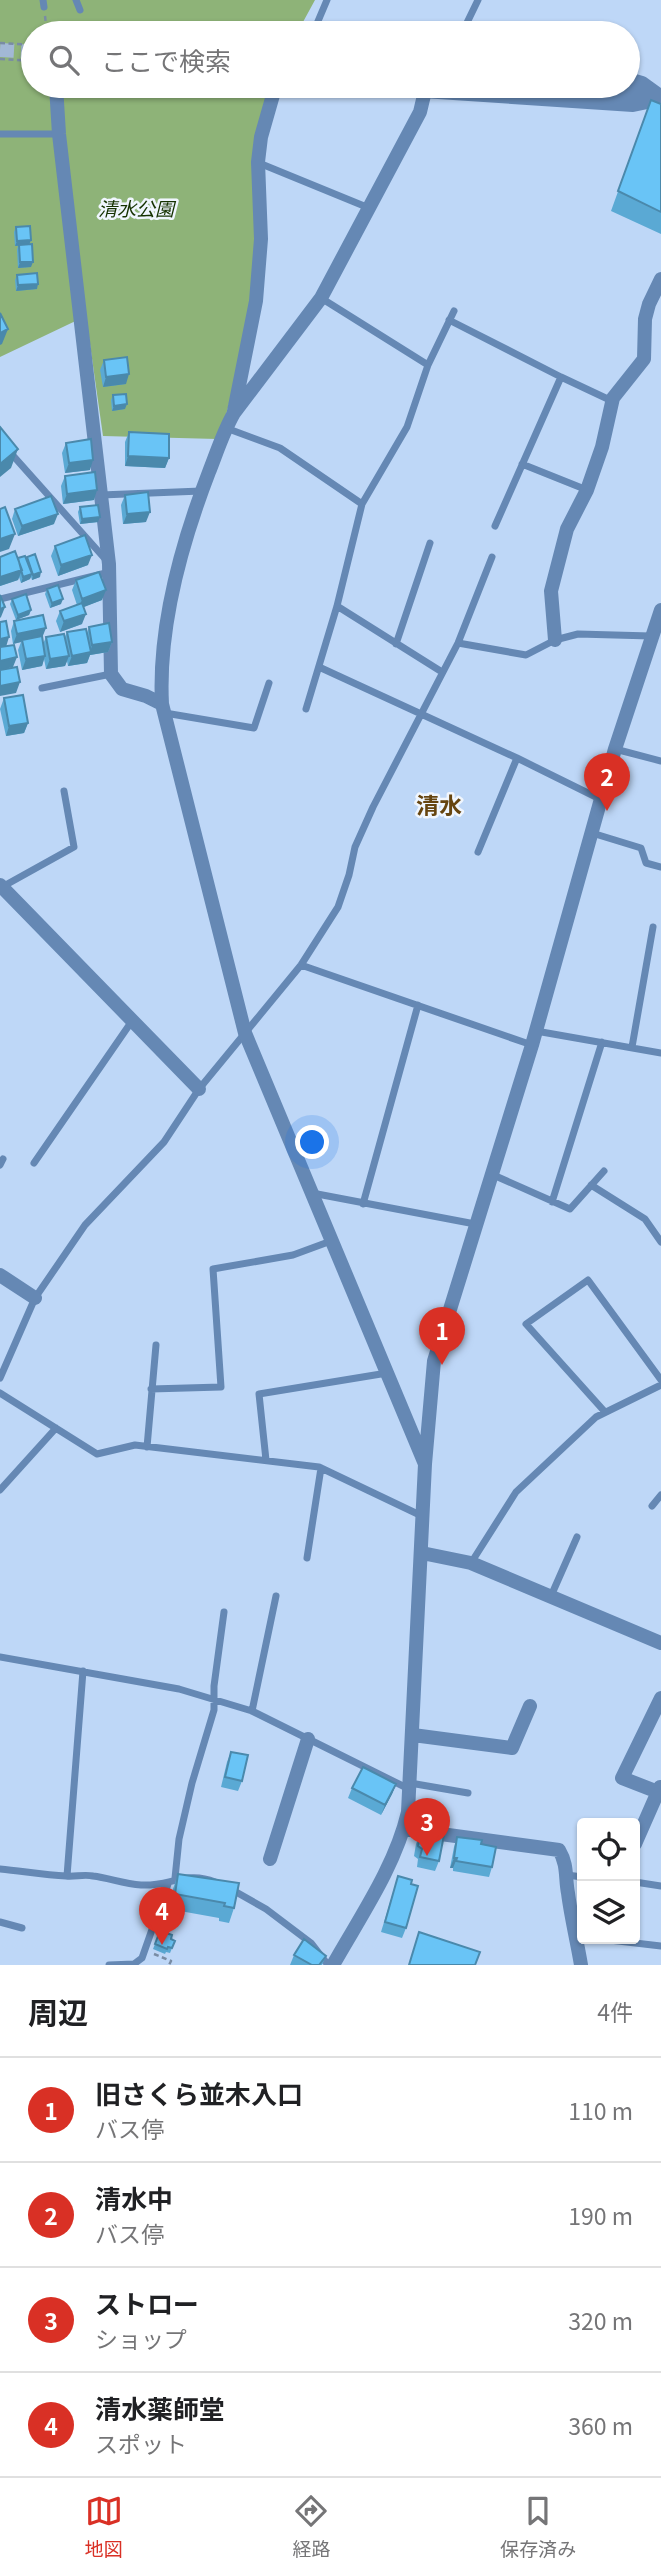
<!DOCTYPE html>
<html lang="ja">
<head>
<meta charset="utf-8">
<style>
	:root { --surface:#fff; --page:#f2f2f2; --text:#202124; --muted:#757577; --line:#e0e0e0; --accent:#d93025 }
	body { margin:0; font-family:Georgia,"Noto Sans JP",serif; background:var(--page); color:var(--text) }
	.controls { position:absolute; right:21px; bottom:21px; display:grid; overflow:hidden; border-radius:7px; box-shadow:0 2px 5px #0004 }
	.controls button { width:63px; height:63px; display:grid; place-items:center; padding:0; border:0; border-bottom:2px solid var(--line); background:var(--surface); color:var(--text); font:35px sans-serif }
	.you { position:absolute; left:313px; top:1143px; width:24px; height:24px; margin:-18px; border:5px solid #fff; border-radius:50%; background:#1a73e8; box-shadow:0 0 0 10px #1a73e833 }
	.badge { display:grid; place-items:center; width:46px; height:46px; border-radius:50%; background:var(--accent); color:#fff; font-size:23px; font-weight:700 }
	.pin { position:absolute; translate:-50% -58px; filter:drop-shadow(0 2px 4px #0008) }
	.pin::after { content:''; position:absolute; top:37px; width:24px; height:21px; background:inherit; clip-path:polygon(0 0,100% 0,50% 100%) }
	.list { margin:0; padding:0; list-style:none }
	h2 { display:flex; justify-content:space-between; align-items:center; height:91px; margin:0; padding:0 28px; font-size:30px }
	h2 small { font-size:23px; font-weight:400; color:var(--muted) }
	.list li { display:grid; grid-template-columns:46px 1fr auto; gap:21px; align-items:center; box-sizing:border-box; height:105px; padding:0 28px; border-top:2px solid var(--line) }
	.list b { display:block; font-size:26px; white-space:nowrap }
	.list p { margin:0; font-size:23px; white-space:nowrap; color:var(--muted) }
	.list em { font-size:23px; font-style:normal; color:var(--muted) }
	.icon { flex:none; width:38px; height:38px; fill:none; stroke:currentColor; stroke-width:2; stroke-linecap:round; stroke-linejoin:round }
	.map { position:relative; flex:none; width:661px; height:1965px; overflow:hidden }
	.search { position:absolute; background:var(--surface); box-shadow:0 2px 5px #0004; left:21px; right:21px; top:21px; height:77px; display:flex; align-items:center; gap:18px; box-sizing:border-box; padding:0 24px; border-radius:38px; color:var(--muted); font-size:26px }
	.sheet { height:511px; background:var(--surface) }
	nav { display:flex; justify-content:space-around; align-items:center; box-sizing:border-box; height:98px; border-top:2px solid var(--line); background:var(--surface); font-size:19px; color:var(--muted) }
	nav a { display:grid; justify-items:center; gap:4px }
	nav .on { color:var(--accent) }
	.map>svg:first-child { display:block }
	.green { fill:#8eb378 }
	.lines { fill:none; stroke-linecap:round; stroke-linejoin:round }
	.tertiary-tunnel { stroke:#a2b8d5; stroke-width:14; stroke-dasharray:14 7; stroke-linecap:butt }
	.path { stroke:#798ca4; stroke-width:2.5; stroke-dasharray:5 3.5; stroke-linecap:butt }
	.service { stroke:#6588b4; stroke-width:7 }
	.minor { stroke:#6588b4; stroke-width:14 }
	.tertiary { stroke:#6588b4; stroke-width:14 }
	.wall { fill:#5aa9d4 }
	.shaded-wall { fill:#4a89ac }
	.building { fill:#69c4f6; stroke:#4a89ac; stroke-width:2 }
	.labels { text-anchor:middle; dominant-baseline:central; stroke-width:5; stroke-linejoin:round; paint-order:stroke }
	.park-label { font-size:19px; font-style:italic; fill:#153200; stroke:#f0f6fe }
	.quarter-label { font-size:23px; font-weight:bold; fill:#664510; stroke:#f0f6fe }
</style>
</head>
<body>
<div class="map">
<svg width="661" height="1965" viewBox="0 0 661 1965">
	<rect width="100%" height="100%" fill="#bed7f7"/>
	<path class="green" d="M0,0H315L297,33H33V86H273L261,114L256,274L249,326L225,419L217,439L103,436L86,316L0,357Z"/>
	<g class="lines">
		<path class="tertiary-tunnel" d="M0,50L33,52"/>
		<path class="path" d="M45,16L47,33
			M0,43L33,45
			M0,59L33,61
			M154,1954L171,1961L169,1965"/>
		<path class="service" d="M43,0L44,7
			M76,0L80,10
			M313,33L327,0
			M462,33L478,0
			M0,134H59
			M259,163L369,208
			M449,320L561,377L495,526
			M428,365L454,311
			M561,377L612,401
			M226,428L280,448L362,504
			M0,441L107,561
			M522,464L587,490
			M101,495L201,491
			M0,599L110,572
			M337,606L442,672
			M458,643L526,655L555,640L578,634L651,636
			M396,644L430,543
			M319,667L517,758L600,799
			M42,688L111,674
			M306,709L337,606L362,504L407,427L428,365L321,298
			M165,713L254,728L269,683
			M615,749L661,761
			M592,833L641,848L646,863L661,867
			M478,852L517,758
			M2,887L74,847L64,791
			M301,965L532,1045
			M536,1031L661,1053
			M632,1047L653,927
			M34,1163L132,1021
			M0,1165L3,1159
			M491,1174L570,1209L604,1171
			M591,1185L645,1219L661,1242
			M312,1193L475,1224
			M552,1202L602,1042
			M363,1204L418,1005
			M0,1378L35,1298L85,1225L164,1142L199,1089L301,965L338,907L349,875L355,847L373,807L458,643L492,557
			M151,1389L221,1387L213,1269L293,1255L331,1241
			M0,1393L97,1454L135,1445L319,1467L424,1517
			M605,1412L526,1324L588,1280L661,1380
			M147,1447L156,1345
			M266,1460L259,1394L387,1373
			M0,1490L56,1428
			M652,1506L661,1495
			M307,1558L321,1468
			M471,1563L516,1492L596,1417L661,1385
			M551,1596L577,1537
			M0,1657L179,1689L252,1711L409,1789
			M252,1711L276,1596
			M410,1783L468,1793
			M0,1869C22,1871 44,1875 66,1876C75,1877 84,1874 93,1876C109,1878 124,1884 141,1885C169,1887 186,1870 215,1882
			M567,1875L582,1877
			M67,1876L83,1671
			M175,1878L179,1839L192,1783L214,1710V1686L224,1612
			M635,1882L661,1886
			M229,1888L266,1909L311,1943L328,1965
			M0,1922L22,1928
			M601,1939L661,1946
			M109,1965L134,1964L142,1958L168,1884"/>
		<path class="minor" d="M56,86L59,134L109,564L111,674L122,689L146,696L162,704
			M425,91L420,112L321,298L234,413C223,432 217,452 209,472C182,542 158,628 162,704L245,1033L425,1464
			M234,411L256,301L261,239L258,162L261,137L273,95V86
			M555,640L551,591L567,529L587,490L602,447L613,398L644,359L645,319L649,304L661,279
			M0,885L199,1089
			M0,1275L35,1298
			M422,1553L471,1563L661,1643
			M413,1735L512,1748L530,1706
			M658,1792L622,1778L661,1698
			M404,1829L559,1850C568,1865 565,1878 568,1893C571,1917 577,1941 581,1965
			M635,1844L660,1787
			M270,1859L308,1739
			M333,1965C360,1917 395,1867 408,1812L425,1464L434,1361L532,1045L615,749L661,610"/>
		<path class="tertiary" d="M628,79L642,83L660,96
			M347,86L633,105L661,99
			M579,86L653,97"/>
	</g>
	<path class="wall" d="M651,100L661,104V234L611,211Z
		M16,227L31,240L29,244L31,267L18,268L17,250L18,246H15L14,232Z
		M17,275L37,289L16,291L15,280Z
		M104,360L126,384L103,387L100,370Z
		M113,395L125,409L112,411L111,400Z
		M129,432L169,458L165,468L125,466V442Z
		M66,443L90,470L65,473L62,453Z
		M65,476L94,500L63,504L61,486Z
		M125,495L146,522L123,524L121,505Z
		M80,507L98,522L80,524L78,512Z
		M15,509L54,524L18,536L12,519Z
		M55,546L88,565L58,576L51,556Z
		M0,557L26,559L27,557L40,577L32,580L31,577L30,579L21,583L19,577L18,580L0,586Z
		M76,580L102,600L83,607L82,624L60,632L56,621L60,611L77,605L72,590Z
		M47,589L61,604L50,608L45,594Z
		M12,599L31,610L29,615L16,620L10,604Z
		M14,621L42,638L43,644L46,637H65L67,632L87,633L89,627L112,642L108,652L90,655L87,663L68,666L67,661L65,666L46,669L44,659L42,666L22,670L18,650L21,642L13,644L11,631Z
		M4,698L28,723L24,733L6,736L0,709Z
		M231,1752L242,1781L238,1791L221,1787L227,1762Z
		M396,1784L392,1794L381,1815L348,1798L352,1788Z
		M425,1831L439,1861L435,1871L417,1867L418,1859L414,1856L416,1844L420,1834L423,1835Z
		M457,1837L481,1844L492,1867L489,1877L453,1871V1868H450L454,1847Z
		M178,1874L234,1908L229,1923L219,1921V1918L169,1909L173,1889Z
		M398,1876L406,1928L402,1938L381,1932Z
		M171,1939L175,1941L170,1953L166,1952L165,1954L153,1949L155,1944Z
		M294,1955L326,1956L322,1965H290Z"/>
	<path class="shaded-wall" d="M31,240L29,245L15,246L17,241Z
		M20,262H33L31,267L18,268Z
		M38,284L37,289L16,291L18,285Z
		M8,329L2,344L0,345V333Z
		M129,374L126,384L103,387L106,377Z
		M127,404L125,409L112,411L114,406Z
		M18,449L11,468L0,477V464Z
		M128,456L169,458L165,468L125,466Z
		M93,460L90,470L65,473L69,463Z
		M97,490L94,500L63,504L67,494Z
		M150,512L146,522L123,524L127,514Z
		M58,514L54,524L18,536L22,526Z
		M100,517L98,522L80,524L82,519Z
		M15,534L9,549L0,552V539Z
		M92,555L88,565L58,576L61,565Z
		M22,570L18,580L0,586V577Z
		M41,572L40,577L32,580L33,575Z
		M32,574L30,579L21,583L23,577Z
		M106,590L102,600L79,609L82,599Z
		M63,599L61,604L50,608L52,603Z
		M5,607L1,617L0,618V609Z
		M31,610L29,615L16,620L18,615Z
		M86,614L82,624L60,632L64,621Z
		M46,628L42,638L22,640L21,642L13,644L17,634Z
		M9,637L6,647L0,649V639Z
		M112,642L108,652L90,655L87,663L68,666L72,656L90,653L92,645Z
		M45,656L42,666L22,670L26,659Z
		M69,656L65,666L46,669L50,659Z
		M17,657L13,667L0,670V661Z
		M20,682L16,693L0,696V686Z
		M28,723L24,733L6,736L9,726Z
		M396,1784L392,1794L381,1815L385,1805Z
		M454,1858H457L453,1868H450Z"/>
	<path class="building" d="M651,100L661,104V212L618,191Z
		M30,226L31,240L17,241L16,227Z
		M32,244L33,262H20L19,245Z
		M37,273L38,284L18,285L17,275Z
		M0,313L8,329L0,333Z
		M127,357L129,374L106,377L104,360Z
		M126,394L127,404L114,406L113,395Z
		M0,427L18,449L0,464Z
		M129,432L169,434V458L128,456Z
		M91,439L93,460L69,463L66,443Z
		M95,472L97,490L67,494L65,476Z
		M148,492L150,512L127,514L125,495Z
		M51,496L58,514L22,526L15,509Z
		M98,505L100,517L82,519L80,507Z
		M5,507L15,534L0,539V509Z
		M85,535L92,555L61,565L55,546Z
		M15,551L22,570L0,577V557Z
		M35,554L41,572L33,575L27,557Z
		M25,556L32,574L23,577L18,558Z
		M99,572L106,590L82,599L76,580Z
		M58,585L63,599L52,603L47,589Z
		M26,594L31,610L18,615L12,599Z
		M0,595L5,607L0,609Z
		M82,603L86,614L64,621L60,611Z
		M43,615L46,628L17,634L14,621Z
		M6,621L9,637L0,639V622Z
		M109,623L112,642L92,645L89,627Z
		M86,629L91,652L72,656L67,632Z
		M64,634L69,656L50,659L46,637Z
		M42,636L45,656L26,659L22,640Z
		M14,645L17,657L0,661V647Z
		M17,667L20,682L0,686V670Z
		M23,695L28,723L9,726L4,698Z
		M231,1752L248,1755L242,1781L225,1777Z
		M363,1767L396,1784L385,1805L352,1788Z
		M425,1831L444,1835L439,1861L420,1857L422,1849L418,1846L420,1834L424,1835Z
		M457,1837L482,1840L481,1844L496,1847L492,1867L456,1861L457,1858H454Z
		M178,1874L239,1883L234,1908L224,1906L225,1903L175,1894Z
		M398,1876L412,1880L411,1884L418,1886L406,1928L385,1922Z
		M160,1931L172,1935L171,1939L175,1941L172,1948L168,1947L167,1949L155,1944Z
		M419,1932L480,1952L475,1965H409Z
		M304,1939L326,1956L319,1965H312L294,1955Z"/>
	<g class="labels">
		<g class="park-label">
			<text x="136" y="207">清水公園</text>
		</g>
		<g class="quarter-label">
			<text x="439" y="804">清水</text>
		</g>
	</g>
</svg>
<div class="controls">
<button><svg class="icon" aria-label="locate" viewBox="0 0 24 24"><circle cx="12" cy="12" r="6"/><path d="M12 2v4M12 18v4M2 12h4M18 12h4"/></svg></button>
<button><svg class="icon" aria-label="layers" viewBox="0 0 24 24"><path d="M12 4l9 5-9 5-9-5zM3 14l9 5 9-5"/></svg></button>
</div>
<div class="you"></div>
<div class="pin badge" style="left:442px;top:1365px">1</div>
<div class="pin badge" style="left:607px;top:811px">2</div>
<div class="pin badge" style="left:427px;top:1856px">3</div>
<div class="pin badge" style="left:162px;top:1945px">4</div>
<div class="search"><svg class="icon" aria-label="search" viewBox="0 0 24 24"><circle cx="10" cy="10" r="6"/><path d="M15 15l6 6"/></svg>ここで検索</div>
</div>
<section class="sheet">
<h2>周辺<small>4件</small></h2>
<ul class="list">
<li><span class="badge">1</span><div><b>旧さくら並木入口</b><p>バス停</p></div><em>110 m</em></li>
<li><span class="badge">2</span><div><b>清水中</b><p>バス停</p></div><em>190 m</em></li>
<li><span class="badge">3</span><div><b>ストロー</b><p>ショップ</p></div><em>320 m</em></li>
<li><span class="badge">4</span><div><b>清水薬師堂</b><p>スポット</p></div><em>360 m</em></li>
</ul>
</section>
<nav>
<a class="on"><svg class="icon" aria-label="map" viewBox="0 0 24 24"><path d="M3 6l6-2 6 2 6-2v14l-6 2-6-2-6 2zM9 4v14M15 6v14"/></svg>地図</a>
<a><svg class="icon" aria-label="directions" viewBox="0 0 24 24"><path d="M12 3l9 9-9 9-9-9zM9 14v-3h6M13 9l2 2-2 2"/></svg>経路</a>
<a><svg class="icon" aria-label="saved" viewBox="0 0 24 24"><path d="M7 4h10v16l-5-4-5 4z"/></svg>保存済み</a>
</nav>
</body>
</html>
